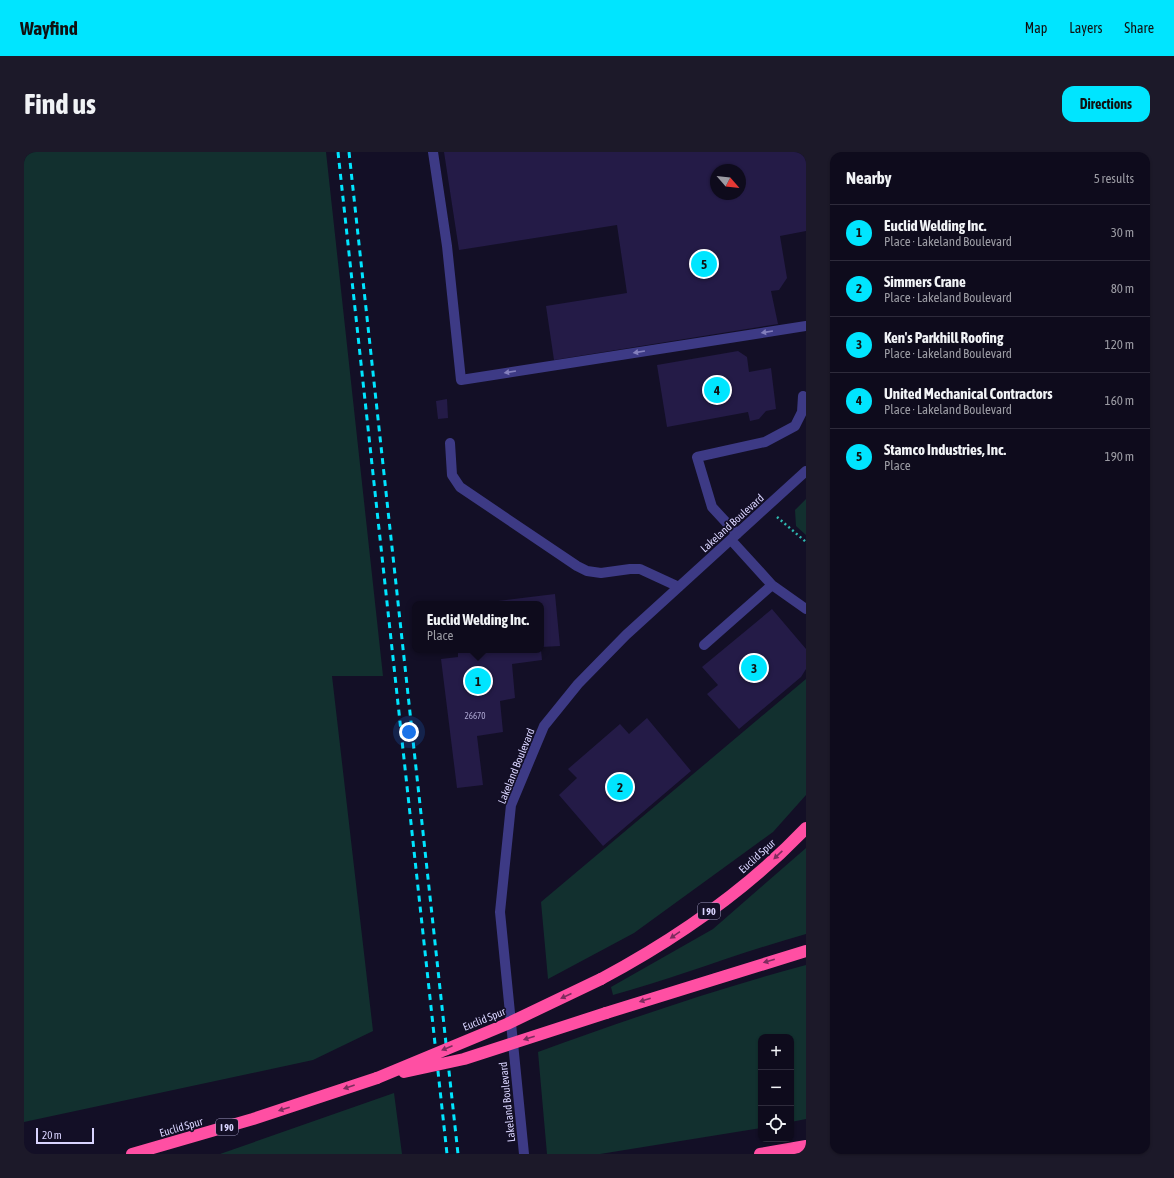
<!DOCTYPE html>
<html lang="en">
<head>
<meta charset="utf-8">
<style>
	:root { --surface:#0e0b1c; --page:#1c1929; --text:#f1f3f6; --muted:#9b9ba3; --line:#2e2b3b; --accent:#00e5ff }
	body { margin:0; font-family:"Asap Condensed",sans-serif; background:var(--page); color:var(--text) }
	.controls { position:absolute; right:12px; bottom:12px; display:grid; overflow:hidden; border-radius:8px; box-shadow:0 1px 3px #0004 }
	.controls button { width:36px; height:36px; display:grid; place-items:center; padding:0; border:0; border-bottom:1px solid var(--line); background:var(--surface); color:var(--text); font:20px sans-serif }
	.compass { position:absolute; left:686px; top:12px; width:36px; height:36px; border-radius:50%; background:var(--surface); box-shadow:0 1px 3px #0004; rotate:118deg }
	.scale { position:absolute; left:12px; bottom:10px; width:58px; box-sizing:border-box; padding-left:4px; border:2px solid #d9d4ff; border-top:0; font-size:11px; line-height:14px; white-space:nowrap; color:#d9d4ff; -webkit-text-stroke:3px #130f26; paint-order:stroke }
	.you { position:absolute; left:385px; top:580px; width:14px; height:14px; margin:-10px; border:3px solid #fff; border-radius:50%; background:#1a73e8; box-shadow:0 0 0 6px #1a73e833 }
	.badge { display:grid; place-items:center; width:26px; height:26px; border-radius:50%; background:var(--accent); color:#111; font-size:13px; font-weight:700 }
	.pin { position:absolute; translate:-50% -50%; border:2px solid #fff; box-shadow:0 1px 4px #0006 }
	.popup { position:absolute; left:388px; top:449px; width:132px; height:52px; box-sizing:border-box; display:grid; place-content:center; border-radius:8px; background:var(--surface); filter:drop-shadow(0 1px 3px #0005); font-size:13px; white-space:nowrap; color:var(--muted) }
	.popup b { font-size:15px; color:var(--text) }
	.popup::after { content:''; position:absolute; left:50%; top:100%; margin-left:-8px; border:8px solid transparent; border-top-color:var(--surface) }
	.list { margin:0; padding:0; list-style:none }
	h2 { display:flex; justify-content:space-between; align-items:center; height:52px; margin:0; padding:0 16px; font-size:17px }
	h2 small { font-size:13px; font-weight:400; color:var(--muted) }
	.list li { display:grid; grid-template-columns:26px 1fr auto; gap:12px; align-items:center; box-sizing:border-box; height:56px; padding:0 16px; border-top:1px solid var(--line) }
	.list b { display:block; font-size:15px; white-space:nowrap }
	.list p { margin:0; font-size:13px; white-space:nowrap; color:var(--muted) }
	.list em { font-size:13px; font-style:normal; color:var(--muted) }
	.icon { flex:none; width:22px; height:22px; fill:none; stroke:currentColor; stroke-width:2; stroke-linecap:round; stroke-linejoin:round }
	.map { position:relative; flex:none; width:782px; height:1002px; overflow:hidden; border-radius:12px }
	header { display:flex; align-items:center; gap:24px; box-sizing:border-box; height:56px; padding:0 20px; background:var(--accent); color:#111 }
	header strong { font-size:19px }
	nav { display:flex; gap:22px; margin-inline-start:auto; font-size:14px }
	.intro { display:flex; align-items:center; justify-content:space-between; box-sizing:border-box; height:96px; padding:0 24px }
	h1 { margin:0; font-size:28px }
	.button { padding:10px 18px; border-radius:12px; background:var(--accent); color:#111; font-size:14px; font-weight:700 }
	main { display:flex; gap:24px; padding:0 24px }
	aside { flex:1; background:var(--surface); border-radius:12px; box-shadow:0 1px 3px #0004 }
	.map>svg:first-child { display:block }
	.green { fill:#12302f }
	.building { fill:#241b47; fill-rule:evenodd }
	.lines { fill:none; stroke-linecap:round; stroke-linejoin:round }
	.path { stroke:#2fb8b0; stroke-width:2.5; stroke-dasharray:2 3; stroke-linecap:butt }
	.minor { stroke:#3d3a85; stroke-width:10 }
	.highway { stroke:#ff4fa3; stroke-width:12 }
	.rail { stroke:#00e5ff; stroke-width:3; stroke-dasharray:6 5; stroke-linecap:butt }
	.highway-bridge { stroke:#ff4fa3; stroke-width:12 }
	.oneway { fill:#837fbc }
	.oneway2 { fill:#7d2c5e }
	.labels { text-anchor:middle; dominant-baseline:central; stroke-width:3.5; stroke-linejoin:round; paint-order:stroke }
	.number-label { font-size:9px; fill:#aca6d1 }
	.shield { fill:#130f26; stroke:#9e99be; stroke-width:1 }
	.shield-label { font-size:10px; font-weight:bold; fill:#d9d4ff }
	.street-label { font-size:11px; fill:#d9d4ff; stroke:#130f26 }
</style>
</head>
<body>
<header>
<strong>Wayfind</strong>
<nav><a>Map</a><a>Layers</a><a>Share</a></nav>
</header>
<div class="intro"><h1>Find us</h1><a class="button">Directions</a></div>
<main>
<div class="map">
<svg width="782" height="1002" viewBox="0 0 782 1002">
	<rect width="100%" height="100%" fill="#130f26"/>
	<path class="green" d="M0,0H302L359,524H308L349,879L289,908L0,970Z
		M782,347V383L772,374L771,358Z
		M782,527V643L749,680L610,781L524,827L517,750Z
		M782,696V782C717,800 654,825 589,843L587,835L689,777Z
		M782,813V967L767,970V885H737V976L576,1002H523L514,900C602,868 692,837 782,813Z
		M370,941L378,1002H196Z"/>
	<path class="building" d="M420,0H782V79L756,84L763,126L755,138L747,139L754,172L530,208L522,154L603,141L593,73L435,98ZM692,18H716V42H692Z
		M714,199L723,205L725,220L747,216L752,257L742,259L735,267L726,269L724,260L643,275L633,213Z
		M423,247L424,266L414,267L412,249Z
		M531,442L536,494L517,495V452H450Z
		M748,457L782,497V517L777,525L715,577L683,542L694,533L678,515Z
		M434,498H517L518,508L488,512L491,546L476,549L479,580L453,584L459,633L433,636L417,507L434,505Z
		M623,566L667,619L579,694L535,643L553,626L544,617L596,572L605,582Z"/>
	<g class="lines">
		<path class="path" d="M753,365L782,390"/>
		<path class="minor" d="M409,0L423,94L437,228L782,174
			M426,291L428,323L436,335L553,414L563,419L577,421L606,417H616L655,435
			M713,382L688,355L673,305L741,290L771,274L778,260L779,244
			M748,433L782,457
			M680,493L748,433L707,388
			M500,1002L476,760L487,653L520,574L554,532L602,483L782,319"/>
		<path class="highway" d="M577,827C652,787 723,738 782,676
			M582,861L782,799
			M108,1002L229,967L353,926
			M736,1002L782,994"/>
		<path class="rail" d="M314,0L423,1002
			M325,0L434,1002"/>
		<path class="highway-bridge" d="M380,920L440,907L582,861
			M353,926L483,872L577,827"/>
	</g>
	<defs><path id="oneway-solid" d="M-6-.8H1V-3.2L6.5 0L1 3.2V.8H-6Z"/></defs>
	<g class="oneway">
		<use href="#oneway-solid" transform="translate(743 180) rotate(171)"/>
		<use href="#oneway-solid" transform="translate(615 200) rotate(171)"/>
		<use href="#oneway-solid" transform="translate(486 220) rotate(171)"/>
	</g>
	<g class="oneway2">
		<use href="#oneway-solid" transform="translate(754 703) rotate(137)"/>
		<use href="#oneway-solid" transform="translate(651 783) rotate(146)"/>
		<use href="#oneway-solid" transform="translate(745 809) rotate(164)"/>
		<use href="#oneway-solid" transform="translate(542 844) rotate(156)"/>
		<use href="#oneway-solid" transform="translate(621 848) rotate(162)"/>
		<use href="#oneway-solid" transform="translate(505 886) rotate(162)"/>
		<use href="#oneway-solid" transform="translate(423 896) rotate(157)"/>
		<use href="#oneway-solid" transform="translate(325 935) rotate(161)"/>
		<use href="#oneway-solid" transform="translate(260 957) rotate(162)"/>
	</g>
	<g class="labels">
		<g class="number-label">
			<text x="451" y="564">26670</text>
		</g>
		<g class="shield">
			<rect x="674" y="751" width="22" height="16" rx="3"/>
			<rect x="192" y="967" width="22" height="16" rx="3"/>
		</g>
		<g class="shield-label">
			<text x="685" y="759">I 90</text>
			<text x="203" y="975">I 90</text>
		</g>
		<g class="street-label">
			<text transform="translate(708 371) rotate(-42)">Lakeland Boulevard</text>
			<text transform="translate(492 614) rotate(-68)">Lakeland Boulevard</text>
			<text transform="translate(733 704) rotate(-42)">Euclid Spur</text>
			<text transform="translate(460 867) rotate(-22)">Euclid Spur</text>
			<text transform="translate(483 950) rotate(-96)">Lakeland Boulevard</text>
			<text transform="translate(157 975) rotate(-16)">Euclid Spur</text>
		</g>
	</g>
</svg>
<div class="controls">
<button>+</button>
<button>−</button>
<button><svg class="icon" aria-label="locate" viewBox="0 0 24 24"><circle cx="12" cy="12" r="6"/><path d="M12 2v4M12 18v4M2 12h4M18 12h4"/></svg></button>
</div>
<svg class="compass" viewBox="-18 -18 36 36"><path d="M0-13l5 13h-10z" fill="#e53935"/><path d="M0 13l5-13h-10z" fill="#9b9ba3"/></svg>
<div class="scale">20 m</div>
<div class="you"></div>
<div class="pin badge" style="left:454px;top:529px">1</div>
<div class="popup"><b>Euclid Welding Inc.</b>Place</div>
<div class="pin badge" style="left:596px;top:635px">2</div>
<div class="pin badge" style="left:730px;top:516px">3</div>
<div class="pin badge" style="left:693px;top:238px">4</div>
<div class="pin badge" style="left:680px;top:112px">5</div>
</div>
<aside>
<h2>Nearby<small>5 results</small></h2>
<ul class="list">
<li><span class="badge">1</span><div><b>Euclid Welding Inc.</b><p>Place · Lakeland Boulevard</p></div><em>30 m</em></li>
<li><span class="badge">2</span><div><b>Simmers Crane</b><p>Place · Lakeland Boulevard</p></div><em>80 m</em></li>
<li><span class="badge">3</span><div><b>Ken's Parkhill Roofing</b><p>Place · Lakeland Boulevard</p></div><em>120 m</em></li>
<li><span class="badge">4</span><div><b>United Mechanical Contractors</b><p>Place · Lakeland Boulevard</p></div><em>160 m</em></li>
<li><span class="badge">5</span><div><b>Stamco Industries, Inc.</b><p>Place</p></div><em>190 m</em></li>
</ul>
</aside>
</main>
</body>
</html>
